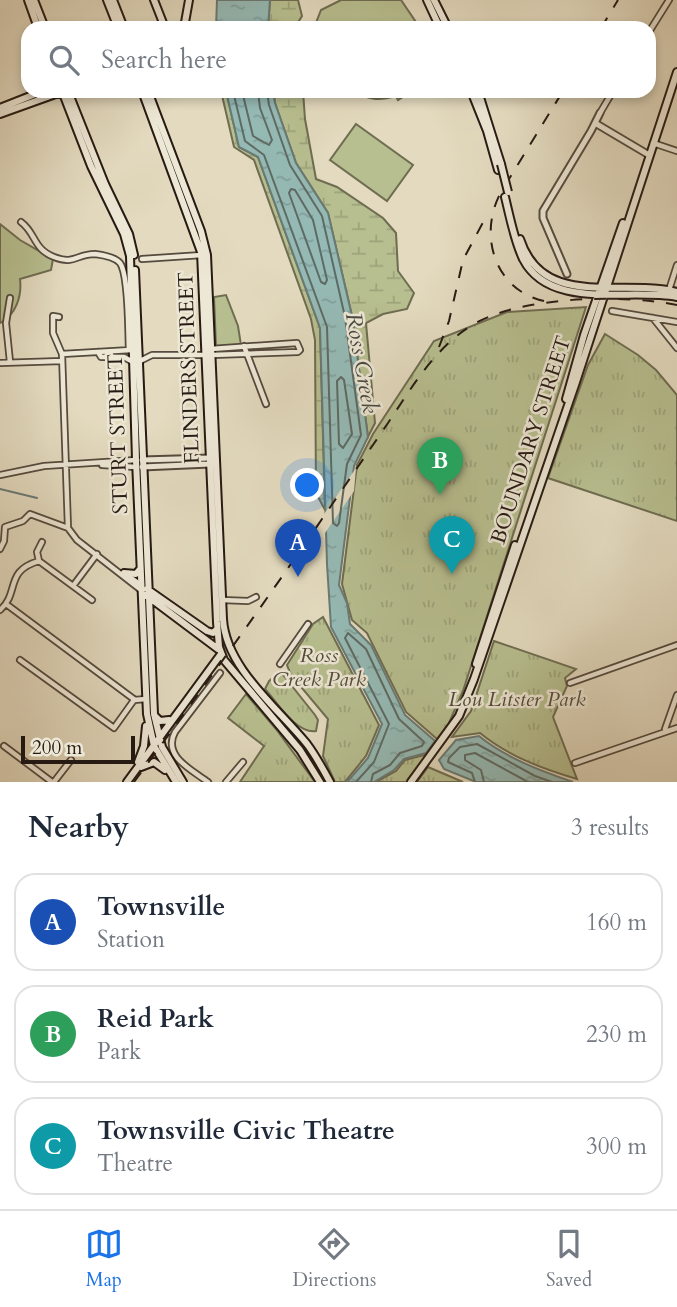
<!DOCTYPE html>
<html lang="en">
<head>
<meta charset="utf-8">
<style>
	:root { --surface:#fff; --page:#f2f2f3; --text:#1f2937; --muted:#747a83; --line:#e0e1e3; --accent:#1a73e8 }
	body { margin:0; font-family:Cardo,serif; background:var(--page); color:var(--text) }
	.scale { position:absolute; left:21px; bottom:18px; width:114px; box-sizing:border-box; padding-left:7px; border:4px solid #261a13; border-top:0; font-size:19px; line-height:24px; white-space:nowrap; color:#261a13; -webkit-text-stroke:5px #ede7d5; paint-order:stroke }
	.you { position:absolute; left:308px; top:486px; width:24px; height:24px; margin:-18px; border:5px solid #fff; border-radius:50%; background:#1a73e8; box-shadow:0 0 0 10px #1a73e833 }
	.badge { display:grid; place-items:center; width:46px; height:46px; border-radius:50%; background:var(--accent); color:#fff; font-size:23px; font-weight:700 }
	.pin { position:absolute; translate:-50% -58px; filter:drop-shadow(0 2px 4px #0008) }
	.pin::after { content:''; position:absolute; top:37px; width:24px; height:21px; background:inherit; clip-path:polygon(0 0,100% 0,50% 100%) }
	.list { margin:0; padding:0; list-style:none }
	h2 { display:flex; justify-content:space-between; align-items:center; height:91px; margin:0; padding:0 28px; font-size:30px }
	h2 small { font-size:23px; font-weight:400; color:var(--muted) }
	.list li { display:grid; grid-template-columns:46px 1fr auto; gap:21px; align-items:center; box-sizing:border-box; height:98px; margin:0 14px 14px; padding:0 14px; border:2px solid var(--line); border-radius:21px }
	.list b { display:block; font-size:26px; white-space:nowrap }
	.list p { margin:0; font-size:23px; white-space:nowrap; color:var(--muted) }
	.list em { font-size:23px; font-style:normal; color:var(--muted) }
	.icon { flex:none; width:38px; height:38px; fill:none; stroke:currentColor; stroke-width:2; stroke-linecap:round; stroke-linejoin:round }
	.map { position:relative; flex:none; width:677px; height:782px; overflow:hidden }
	.search { position:absolute; background:var(--surface); box-shadow:0 4px 10px #0003; left:21px; right:21px; top:21px; height:77px; display:flex; align-items:center; gap:18px; box-sizing:border-box; padding:0 24px; border-radius:21px; color:var(--muted); font-size:26px }
	.sheet { height:427px; background:var(--surface) }
	nav { display:flex; justify-content:space-around; align-items:center; box-sizing:border-box; height:98px; border-top:2px solid var(--line); background:var(--surface); font-size:19px; color:var(--muted) }
	nav a { display:grid; justify-items:center; gap:4px }
	nav .on { color:var(--accent) }
	.map>svg:first-child { display:block }
	.grass { fill:#b7be8f; stroke:#6e6c51; stroke-width:2 }
	.wetland { fill:url(#wetland-marsh); stroke:#6e6c51; stroke-width:2 }
	.park { fill:url(#park-tufts); stroke:#6e6c51; stroke-width:2 }
	.water { fill:url(#water-ripples); stroke:#697a74; stroke-width:2 }
	.pier { fill:#e3dabf }
	.lines { fill:none; stroke-linecap:round; stroke-linejoin:round }
	.shore { stroke:#5e6a64; stroke-width:2 }
	.stream { stroke:#697a74; stroke-width:2 }
	.minor-casing { stroke:#554a3e; stroke-width:8 }
	.tertiary-casing { stroke:#554a3e; stroke-width:9 }
	.secondary-casing { stroke:#261a13; stroke-width:10 }
	.minor { stroke:#ede7d5; stroke-width:4.5 }
	.tertiary { stroke:#ede7d5; stroke-width:5 }
	.secondary { stroke:#ede7d5; stroke-width:6 }
	.rail { stroke:#261a13; stroke-width:2; stroke-dasharray:12 12; stroke-linecap:butt }
	.secondary-bridge-casing { stroke:#261a13; stroke-width:10; stroke-linecap:butt }
	.secondary-bridge { stroke:#ede7d5; stroke-width:6 }
	.labels { text-anchor:middle; dominant-baseline:central; stroke-width:5; stroke-linejoin:round; paint-order:stroke }
	.street-label { font-size:21px; fill:#261a13; stroke:#ede7d5 }
	.park-label { font-size:21px; font-style:italic; fill:#524b38; stroke:#ede7d5 }
	.water-label { font-size:23px; font-style:italic; fill:#474a44; stroke:#ede7d5 }
</style>
</head>
<body>
<div class="map">
<svg width="677" height="782" viewBox="0 0 677 782">
	<defs>
		<pattern id="wetland-marsh" width="20" height="14" patternUnits="userSpaceOnUse" patternTransform="scale(1.75)"><rect width="20" height="14" fill="#b7be8f"/><path d="M1 5h8M5 5V1M11 12h8M15 12V8" fill="none" stroke="#9da37a"/></pattern>
		<pattern id="park-tufts" width="24" height="20" patternUnits="userSpaceOnUse" patternTransform="scale(1.75)"><rect width="24" height="20" fill="#b7be8f"/><path d="M3 7l-1-3M5 7V3M7 7l1-3M15 17l-1-3M17 17v-4M19 17l1-3" fill="none" stroke="#9da37a"/></pattern>
		<pattern id="water-ripples" width="26" height="14" patternUnits="userSpaceOnUse" patternTransform="scale(1.75)"><rect width="26" height="14" fill="#95bab5"/><path d="M2 4q2-2 4 0t4 0M15 11q2-2 4 0t4 0" fill="none" stroke="#809f9b"/></pattern>
	</defs>
	<rect width="100%" height="100%" fill="#e3dabf"/>
	<filter id="stains"><feTurbulence type="fractalNoise" baseFrequency=".00286" numOctaves="4"/><feColorMatrix values="0 0 0 0 .2 0 0 0 0 .09 0 0 0 0 .02 0 0 0 .5 -.17"/></filter>
	<radialGradient id="worn" r=".72"><stop offset=".6" stop-color="#630" stop-opacity="0"/><stop offset="1" stop-color="#630" stop-opacity=".3"/></radialGradient>
	<path class="grass" d="M341,0H401L420,28H314L321,10Z
		M354,91H412L398,100L396,96C379,101 368,100 354,91Z
		M356,124L413,165L387,201L330,160Z
		M0,224L20,240L53,259L51,270L20,279C22,296 16,315 0,323Z
		M226,295L238,326L241,345L216,347L214,297Z"/>
	<path class="wetland" d="M270,0H298L302,16L297,24V28H268Z
		M221,91H226L239,147L258,157L320,328L325,510L316,493L315,340L311,319L254,160L234,147Z
		M273,91H303L305,119L316,179L337,187L383,218L396,233L398,271L414,293L407,309L383,314L366,323L375,423L368,437L352,316L328,213L296,163L275,103Z"/>
	<path class="park" d="M586,307L463,691L449,723L437,739L406,712L367,633L352,620L342,584L357,465L373,434L434,341L507,312Z
		M605,334L638,355L656,370L677,395V521L548,478L588,365Z
		M323,617L379,725L366,756L345,782H335L323,756L328,719L291,675L287,665L313,624Z
		M494,641L576,669L565,678L567,686L553,717L577,779C543,769 508,756 480,733L452,737L471,711Z
		M280,671L315,715L318,720L316,731C296,734 277,702 265,689L269,681Z
		M246,694L276,729L315,782H240L264,746L228,718Z
		M428,754L406,782H376L396,771L405,760Z
		M428,767L463,782H417Z"/>
	<path class="water" d="M217,0H270L268,28H216Z
		M226,91H273L275,103L296,163L328,213L352,316L368,437L354,466L339,585L347,603L350,624L371,645L405,715L435,741L426,753L404,759L394,770L374,782H347L368,758L382,724L331,627L327,564L320,328L258,157L239,147Z
		M479,736C506,758 541,771 573,782H476L444,769L439,760L456,740Z"/>
	<path class="pier" d="M356,468L354,491L323,536L322,517Z"/>
	<g class="lines">
		<path class="shore" d="M233,91L245,141L264,155L327,327L333,523L337,526L339,523L347,464L361,435L345,317L322,216L290,165L269,105L267,91
			M242,91L253,136L269,145L272,140L260,108L258,91
			M291,189L295,190L313,220L327,280L325,284L321,282L289,193Z
			M341,377L344,380L352,434L343,448L339,444L337,381Z
			M356,782L374,762L389,724L345,638L348,633L366,649L399,719L424,742L422,746L400,753L390,765L373,774L371,782
			M475,782L472,773L448,762L449,758L460,747L477,744L535,776L552,782
			M484,782L481,770L465,760V755L475,753L528,782"/>
		<path class="stream" d="M0,489L37,498"/>
		<g class="minor-casing">
			<path id="minor" d="M649,32L669,0
				M600,113L613,91
				M653,143L677,151
				M21,222C36,233 33,249 54,257C75,265 76,254 95,254C103,255 115,257 120,263C129,275 128,333 129,350
				M142,259L202,255
				M669,290L677,265
				M612,311L677,322
				M59,317L53,316V333L62,354L68,528L77,540L141,590
				M653,318L677,348
				M244,346L266,404
				M211,349L297,343L300,350L298,352L212,355
				M98,352L101,357H124L133,362
				M62,354L131,350
				M140,361L152,355H206
				M10,362L6,323L10,298
				M0,363L62,361
				M102,465L136,467
				M0,475L44,466L136,460
				M0,549L4,541L5,527L23,521L30,514L68,528
				M39,561L92,600
				M39,561L37,552L42,542
				M127,575L141,585
				M73,586L97,554
				M222,600L248,601L256,597
				M6,604L135,700
				M0,610C20,593 4,571 39,561
				M20,660L114,728L134,700L146,699
				M280,664L308,624
				M570,683L677,645
				M665,729L677,695
				M4,746L52,782
				M575,763L677,728
				M54,782L71,760
				M208,782C192,770 162,756 175,732L220,673
				M226,782L243,762"/>
		</g>
		<g class="tertiary-casing">
			<path id="tertiary" d="M595,123L649,155
				M567,274L543,218V211L591,131L600,113
				M142,460L210,458
				M142,467L210,464"/>
		</g>
		<g class="secondary-casing">
			<path id="secondary" d="M28,0L38,28
				M34,0L45,28
				M107,0L118,28
				M113,0L124,28
				M154,0L165,28
				M427,0L440,28
				M434,0L448,28
				M184,28L189,0
				M62,91L91,166L124,234L130,256L136,460L147,714L154,746L176,782
				M68,91L105,184L129,234L134,255
				M142,91L201,252L217,622L219,647L224,660L300,750L320,782
				M148,91L201,231L207,255L223,619C226,668 277,707 307,744C316,756 323,769 330,782
				M471,91L487,131L498,170
				M478,91L501,164
				M0,108L43,91
				M0,114L64,91
				M505,197C510,217 514,240 523,259C550,311 629,288 677,297
				M520,239C543,310 621,278 677,292
				M135,270L154,714L162,747L183,782
				M566,399L584,335L623,223
				M124,573L136,574L140,569
				M147,589L207,631L213,633L217,629
				M146,595L218,649
				M476,664L515,545
				M155,716L160,721L169,720
				M138,762L144,746L146,726
				M141,767L154,762L165,770
				M127,782L221,654
				M411,782L459,716L474,679L576,382L677,72"/>
		</g>
		<use href="#minor" class="minor"/>
		<use href="#tertiary" class="tertiary"/>
		<use href="#secondary" class="secondary"/>
		<path class="rail" d="M601,28L618,0
			M544,301C494,290 478,234 501,192L563,91
			M439,347L449,321L463,260L488,213
			M134,782C198,695 261,608 322,519C344,487 366,455 388,423C412,387 436,346 474,324C522,296 624,294 677,305"/>
		<g class="secondary-bridge-casing">
			<path id="secondary-bridge" d="M501,164L508,192"/>
		</g>
		<use href="#secondary-bridge" class="secondary-bridge"/>
	</g>
	<g class="labels">
		<g class="street-label">
			<text transform="translate(189 368) rotate(-92)">FLINDERS STREET</text>
			<text transform="translate(118 434) rotate(-92)">STURT STREET</text>
			<text transform="translate(531 440) rotate(-72)">BOUNDARY STREET</text>
		</g>
		<g class="park-label">
			<text x="319" y="655">Ross<tspan x="319" dy="24">Creek Park</tspan></text>
			<text x="517" y="699">Lou Litster Park</text>
		</g>
		<g class="water-label">
			<text transform="translate(362 363) rotate(80)">Ross Creek</text>
		</g>
	</g>
	<rect width="100%" height="100%" filter="url(#stains)"/>
	<rect width="100%" height="100%" fill="url(#worn)"/>
</svg>
<div class="scale">200 m</div>
<div class="you"></div>
<div class="pin badge" style="left:298px;top:577px;background:#1a4fb4">A</div>
<div class="pin badge" style="left:440px;top:495px;background:#2e9e5b">B</div>
<div class="pin badge" style="left:452px;top:574px;background:#0f9aa8">C</div>
<div class="search"><svg class="icon" aria-label="search" viewBox="0 0 24 24"><circle cx="10" cy="10" r="6"/><path d="M15 15l6 6"/></svg>Search here</div>
</div>
<section class="sheet">
<h2>Nearby<small>3 results</small></h2>
<ul class="list">
<li><span class="badge" style="background:#1a4fb4">A</span><div><b>Townsville</b><p>Station</p></div><em>160 m</em></li>
<li><span class="badge" style="background:#2e9e5b">B</span><div><b>Reid Park</b><p>Park</p></div><em>230 m</em></li>
<li><span class="badge" style="background:#0f9aa8">C</span><div><b>Townsville Civic Theatre</b><p>Theatre</p></div><em>300 m</em></li>
</ul>
</section>
<nav>
<a class="on"><svg class="icon" aria-label="map" viewBox="0 0 24 24"><path d="M3 6l6-2 6 2 6-2v14l-6 2-6-2-6 2zM9 4v14M15 6v14"/></svg>Map</a>
<a><svg class="icon" aria-label="directions" viewBox="0 0 24 24"><path d="M12 3l9 9-9 9-9-9zM9 14v-3h6M13 9l2 2-2 2"/></svg>Directions</a>
<a><svg class="icon" aria-label="saved" viewBox="0 0 24 24"><path d="M7 4h10v16l-5-4-5 4z"/></svg>Saved</a>
</nav>
</body>
</html>
